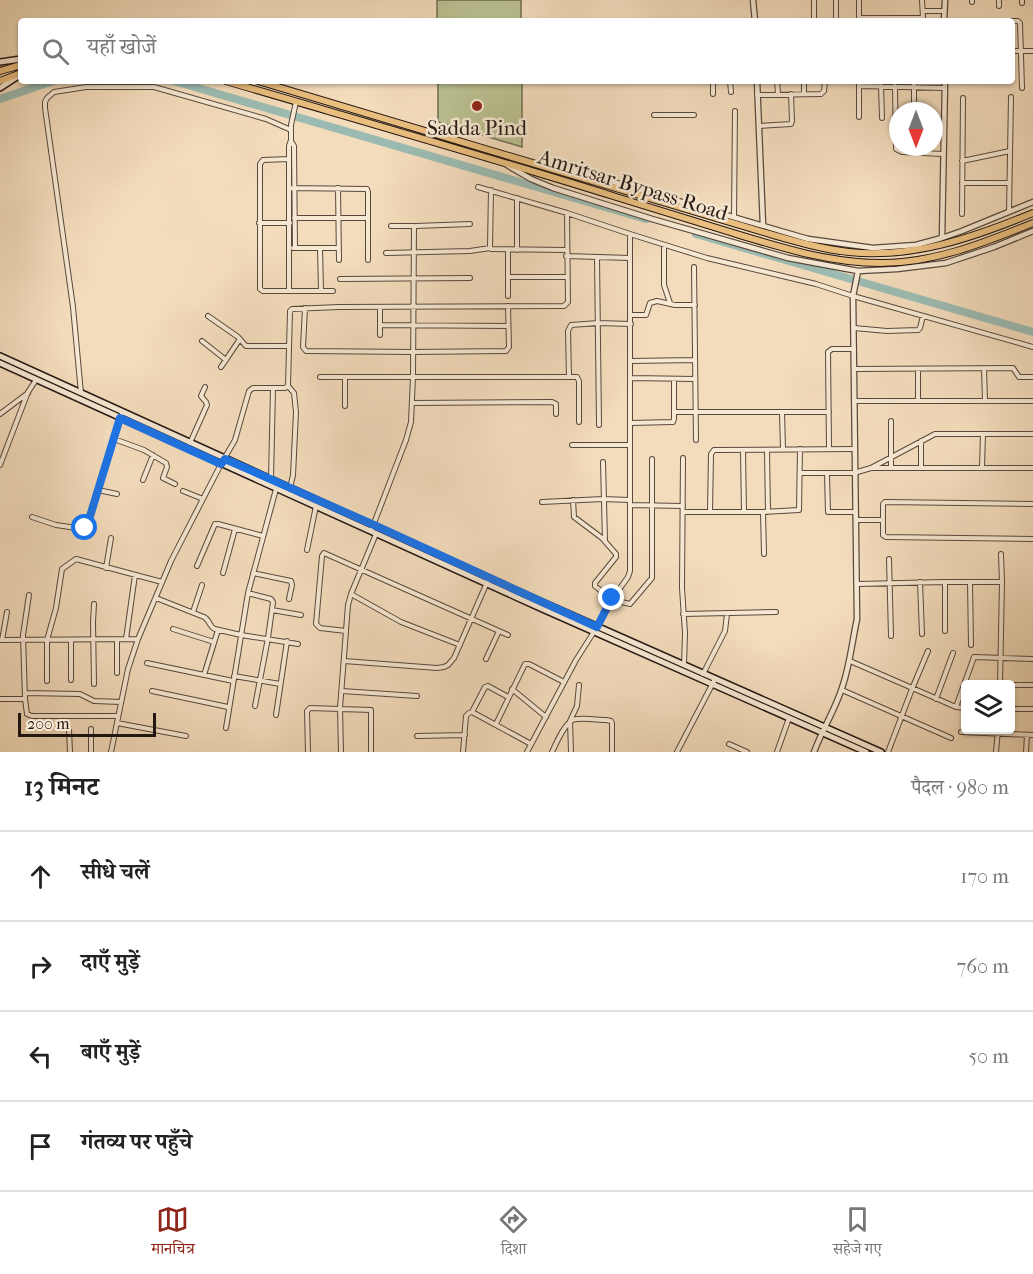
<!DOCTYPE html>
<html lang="hi">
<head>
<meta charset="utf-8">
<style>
	:root { --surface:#fff; --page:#f6f6f6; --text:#222; --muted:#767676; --line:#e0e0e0; --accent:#8f2418 }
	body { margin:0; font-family:"IM FELL French Canon","Noto Serif Devanagari",serif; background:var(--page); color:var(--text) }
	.controls { position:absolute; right:18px; bottom:18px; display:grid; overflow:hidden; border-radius:6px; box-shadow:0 2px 4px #0004 }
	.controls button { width:54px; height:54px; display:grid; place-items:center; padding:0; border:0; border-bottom:2px solid var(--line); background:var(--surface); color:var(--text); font:30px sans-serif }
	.compass { position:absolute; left:889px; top:102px; width:54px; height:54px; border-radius:50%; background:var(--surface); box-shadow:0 2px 4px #0004; rotate:180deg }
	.scale { position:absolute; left:18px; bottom:15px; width:138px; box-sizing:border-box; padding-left:6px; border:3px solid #241813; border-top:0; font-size:16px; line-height:21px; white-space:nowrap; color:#241813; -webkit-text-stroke:4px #f7e8d3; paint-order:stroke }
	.stop { position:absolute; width:18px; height:18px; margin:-14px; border:4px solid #1a73e8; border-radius:50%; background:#fff }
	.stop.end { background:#1a73e8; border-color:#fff; box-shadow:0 2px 6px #0008 }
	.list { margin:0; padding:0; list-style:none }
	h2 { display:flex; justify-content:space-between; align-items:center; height:78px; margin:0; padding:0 24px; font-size:26px }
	h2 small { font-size:20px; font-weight:400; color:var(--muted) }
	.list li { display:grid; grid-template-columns:39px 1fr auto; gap:18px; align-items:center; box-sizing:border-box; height:90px; padding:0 24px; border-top:2px solid var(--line) }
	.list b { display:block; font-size:22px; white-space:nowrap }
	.list em { font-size:20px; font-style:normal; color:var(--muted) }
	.icon { flex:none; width:33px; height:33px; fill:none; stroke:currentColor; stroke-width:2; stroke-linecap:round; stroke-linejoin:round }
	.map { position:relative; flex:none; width:1033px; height:752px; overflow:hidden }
	.search { position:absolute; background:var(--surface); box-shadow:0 2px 4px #0004; left:18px; right:18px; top:18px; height:66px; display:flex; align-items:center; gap:15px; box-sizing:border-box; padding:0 21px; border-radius:6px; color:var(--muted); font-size:22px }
	.sheet { height:438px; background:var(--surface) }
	nav { display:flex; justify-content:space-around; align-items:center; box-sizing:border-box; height:84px; border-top:2px solid var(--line); background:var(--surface); font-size:16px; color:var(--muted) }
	nav a { display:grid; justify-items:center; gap:3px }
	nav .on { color:var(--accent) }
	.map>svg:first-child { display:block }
	.green { fill:#bac091; stroke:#6f6c52; stroke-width:1.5 }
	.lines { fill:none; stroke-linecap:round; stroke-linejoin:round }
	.river { stroke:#9bbbb2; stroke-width:8 }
	.minor-casing { stroke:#58493d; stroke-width:6 }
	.tertiary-casing { stroke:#58493d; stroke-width:7 }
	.secondary-casing { stroke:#241813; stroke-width:8 }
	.trunk-casing { stroke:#241813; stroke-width:8 }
	.minor { stroke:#f7e8d3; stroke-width:4 }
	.tertiary { stroke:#f7e8d3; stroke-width:4.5 }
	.secondary { stroke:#f7e8d3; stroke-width:5 }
	.trunk { stroke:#eabe7e; stroke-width:6 }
	.route { stroke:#1a73e8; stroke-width:8 }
	.poi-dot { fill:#8f2418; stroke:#f7e8d3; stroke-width:2 }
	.labels { text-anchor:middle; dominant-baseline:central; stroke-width:5; stroke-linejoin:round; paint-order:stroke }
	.poi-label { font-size:21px; fill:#241813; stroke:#f7e8d3 }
	.street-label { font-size:21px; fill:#241813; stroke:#f7e8d3 }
</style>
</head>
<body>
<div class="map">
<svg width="1033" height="752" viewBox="0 0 1033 752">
	<rect width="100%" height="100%" fill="#f3dcbc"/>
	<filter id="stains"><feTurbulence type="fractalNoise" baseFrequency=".00333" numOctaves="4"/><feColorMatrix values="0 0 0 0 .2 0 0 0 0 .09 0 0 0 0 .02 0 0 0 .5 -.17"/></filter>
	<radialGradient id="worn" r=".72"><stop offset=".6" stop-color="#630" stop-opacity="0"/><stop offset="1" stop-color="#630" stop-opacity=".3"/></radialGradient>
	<path class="green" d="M437,0H521V21H437Z
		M438,81H522V147L438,122Z"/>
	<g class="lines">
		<path class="river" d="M174,81L646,219
			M0,99L53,81
			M696,234L1033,332"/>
		<g class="minor-casing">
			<path id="minor" d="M814,0V21
				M972,2V0
				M1022,3V0
				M999,6V0
				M923,11H944
				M859,18H923L922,0
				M836,21V0
				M859,21V0
				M1012,21H1018L1020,23L1022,88
				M1012,51H1033
				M713,81V94
				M730,81L731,92
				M777,81L778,94
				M804,81V94
				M859,86L945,88
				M881,86L882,118
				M895,86L896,149L902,152L943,154
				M757,95L821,94L824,91L825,81
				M914,111V81
				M654,115H694
				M859,117V81
				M759,126L791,124L792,121L791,94
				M291,141L294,146L295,248
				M289,159L263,160L260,164V289L263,291H333
				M962,161L1010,151
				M962,183H1009
				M478,187L567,213L630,234L707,258L816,284L853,296L1033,347
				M290,188L367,189L368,192V260
				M338,188L339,260
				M491,190L490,247L491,249L566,250
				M1009,212L1011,97
				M962,214L963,98
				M734,217L735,111
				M294,218H368
				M259,223H290
				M391,226H414
				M664,245V285L670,303
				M293,248H339
				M320,248L321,291
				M517,250V198
				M386,253L470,251L490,248
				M566,256L630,258
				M597,257L599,425
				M694,267L696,440
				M508,277H567
				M340,279L470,278
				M289,291V146L291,140V125L296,102
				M508,296V250
				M380,307V335
				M305,308L303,347L306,351L413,352L506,351L509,347L508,306
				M631,315H646L650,303L657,301L675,305H695
				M208,316L238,337L246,346H289
				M380,325L508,326
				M854,328L887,331L918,330L920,328L923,316
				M202,341L226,360
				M631,361L695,360
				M221,367L240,339
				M984,368L985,401
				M854,369L1013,368L1019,377H1033
				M320,377H577L579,381V422
				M345,377V406
				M569,377L568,331L571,325L598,323L631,324
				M631,378L695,379
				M288,386L294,393L296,412L293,475L290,488
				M81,393L73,307L45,108V102L47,98L54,92L86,87H154L266,119L291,130
				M854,401H1033
				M918,401V369
				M412,403L552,402L556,404V414
				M674,412H829
				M782,412L783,449
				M0,414L28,393
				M891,421V468
				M630,423L673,422L674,419V379
				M114,439L144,450L166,463L167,467L163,478L175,484
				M190,443L207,405L206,402L201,396L205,387
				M572,445H630
				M829,448L828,352L832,349H854
				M743,450L744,512
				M767,450L768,512
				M683,458L682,588L685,633L684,665
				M603,462L605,541
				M0,465L28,392L36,380
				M921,467V441
				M982,467L983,434
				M872,468H1033
				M800,473H854L871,468L935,434H1033
				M827,474L828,512H855
				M271,479L273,388
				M143,480L153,455
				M98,490L117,494
				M183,491L203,499
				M573,500L574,517L602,538L616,554V557L595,583V586C604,594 617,602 630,604L652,578V459
				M542,502L603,499L630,500
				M630,505L683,506
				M683,512H763L799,510L800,449
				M710,512L711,454L714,450L855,449
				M763,512L764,554
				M32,517L56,525L83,529L87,527L122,413
				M856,520H883V535L886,537L1033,539
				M883,520V504L885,502L1033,504
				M371,531L406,440L411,422L413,377L414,227L416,226L470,224
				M307,550L316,506
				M1001,554L1002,582
				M889,559L891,636
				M197,566L215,524H218L263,536
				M106,568L111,538
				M223,573L235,529
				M253,573L291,581L292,585L289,599
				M920,582L922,634
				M945,582V631
				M970,582L971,645
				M857,584L945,582H1002L1000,684
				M248,593L271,599L273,602L268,638L255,706
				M351,594L401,622L460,645
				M29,595L23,635L25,699L27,714L32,716H118
				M156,598L204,617C210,620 209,627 215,629L241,635L298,644
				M272,610L301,615
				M193,612L202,585
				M683,614L776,612
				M173,629L214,642
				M346,631L320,628L316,624L322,556L324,553L508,635
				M126,639L135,575
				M0,640L138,639
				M2,640L7,612
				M71,640V680
				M486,659L499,631
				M344,661L437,668L444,667L448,665L454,658L489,578
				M850,661L956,707L966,708
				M147,663L233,681
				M117,673V639
				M703,674L725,631L727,614
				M204,675L218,630
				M234,676L280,684
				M47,681V640L56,608L62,569L76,559L162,582
				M965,683L1008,684
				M94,684L93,622L94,604
				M1010,685H1032
				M512,689L546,717
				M842,690L951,738
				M152,691L228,707
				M342,691L417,696
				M25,693L80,694L94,701L121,702
				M0,699H25
				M936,699L953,653
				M956,707L974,657L1033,659
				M1010,709H1033
				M472,712L485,687L488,686L508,697
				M276,715L287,641
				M117,723L186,736
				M496,724L525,664H529L564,682
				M226,728L248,593L276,489
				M91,729V752
				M69,730L70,752
				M961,732L1033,735
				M417,736L465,735
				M729,744L747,752
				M111,752L128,669L138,639L171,561L221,464L235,440L249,391L253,388H285L288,386L290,311L292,309L339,307L564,306L568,302L567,213
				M308,752L307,711L310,708L371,710V752
				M341,752L340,708L348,605L351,594L376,534
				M463,752L466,716L469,713L472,712L531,744
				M527,752L576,660L597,627L613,598L628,577L630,571V234
				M552,752C556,744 564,724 573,720C580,717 598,720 606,720L611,721L612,723V752
				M571,752L570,721L577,706L579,685
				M677,752L715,679
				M777,752L789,718
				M888,752L912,689L928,651
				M996,752L998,730
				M1026,752L1027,735"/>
		</g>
		<g class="tertiary-casing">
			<path id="tertiary" d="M753,0L755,21
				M944,21L945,0
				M757,81L763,225
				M507,165L531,179L553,188L652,219L788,258L858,271L897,269L946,263L994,247L1033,231
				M543,165L552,164L808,239L873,248L916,245L942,238L962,231L1033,202
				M942,238L945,81
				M814,752C822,730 835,710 842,688C850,665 852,642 857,619L853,296L858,271"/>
		</g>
		<g class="secondary-casing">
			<path id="secondary" d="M0,62L21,59
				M0,88L20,75
				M0,356L542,602L881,752
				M0,363L538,607L866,752"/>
		</g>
		<g class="trunk-casing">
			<path id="trunk" d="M0,71L21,65
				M0,81L21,73
				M226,81C355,119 485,156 613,196C652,208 691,220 730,232C779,247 829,263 881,263C934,263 984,243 1033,223
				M258,81L763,232C791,240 820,249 849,252C913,259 975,237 1033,213"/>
		</g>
		<use href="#minor" class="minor"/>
		<use href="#tertiary" class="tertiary"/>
		<use href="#secondary" class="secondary"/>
		<use href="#trunk" class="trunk"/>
	</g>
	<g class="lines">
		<path class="route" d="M85,528L87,526L120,418L221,464L225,459L374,525L597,627L612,598"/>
	</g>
	<circle class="poi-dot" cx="477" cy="106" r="6"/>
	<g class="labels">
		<g class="poi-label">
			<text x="477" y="128">Sadda Pind</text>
		</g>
		<g class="street-label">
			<text transform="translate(633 185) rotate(17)">Amritsar Bypass Road</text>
		</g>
	</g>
	<rect width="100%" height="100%" filter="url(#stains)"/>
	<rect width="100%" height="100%" fill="url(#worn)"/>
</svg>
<div class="controls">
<button><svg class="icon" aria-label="layers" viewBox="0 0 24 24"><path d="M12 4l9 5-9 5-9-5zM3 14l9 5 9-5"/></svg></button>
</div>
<svg class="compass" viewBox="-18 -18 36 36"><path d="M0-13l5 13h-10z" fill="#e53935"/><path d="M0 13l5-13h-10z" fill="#767676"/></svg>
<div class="scale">200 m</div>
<div class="stop" style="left:85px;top:528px"></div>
<div class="stop end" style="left:612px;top:598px"></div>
<div class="search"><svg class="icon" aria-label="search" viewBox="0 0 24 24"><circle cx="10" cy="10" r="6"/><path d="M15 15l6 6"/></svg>यहाँ खोजें</div>
</div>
<section class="sheet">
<h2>13 मिनट<small>पैदल · 980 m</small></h2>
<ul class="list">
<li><svg class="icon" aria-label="ahead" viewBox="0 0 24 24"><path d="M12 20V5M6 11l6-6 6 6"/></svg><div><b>सीधे चलें</b></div><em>170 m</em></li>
<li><svg class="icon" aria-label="right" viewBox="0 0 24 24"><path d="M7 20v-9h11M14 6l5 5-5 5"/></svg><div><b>दाएँ मुड़ें</b></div><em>760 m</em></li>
<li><svg class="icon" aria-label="left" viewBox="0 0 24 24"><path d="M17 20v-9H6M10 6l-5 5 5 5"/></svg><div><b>बाएँ मुड़ें</b></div><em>50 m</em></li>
<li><svg class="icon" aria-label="arrive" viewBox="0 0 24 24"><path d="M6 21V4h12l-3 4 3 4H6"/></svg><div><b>गंतव्य पर पहुँचे</b></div></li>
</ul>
</section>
<nav>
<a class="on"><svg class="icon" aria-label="map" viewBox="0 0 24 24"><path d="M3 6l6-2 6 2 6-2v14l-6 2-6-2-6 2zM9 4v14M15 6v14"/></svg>मानचित्र</a>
<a><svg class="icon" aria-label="directions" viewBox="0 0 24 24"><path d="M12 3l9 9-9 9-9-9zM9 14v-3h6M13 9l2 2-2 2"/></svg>दिशा</a>
<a><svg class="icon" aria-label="saved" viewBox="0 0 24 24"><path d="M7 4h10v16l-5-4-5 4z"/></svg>सहेजे गए</a>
</nav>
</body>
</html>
